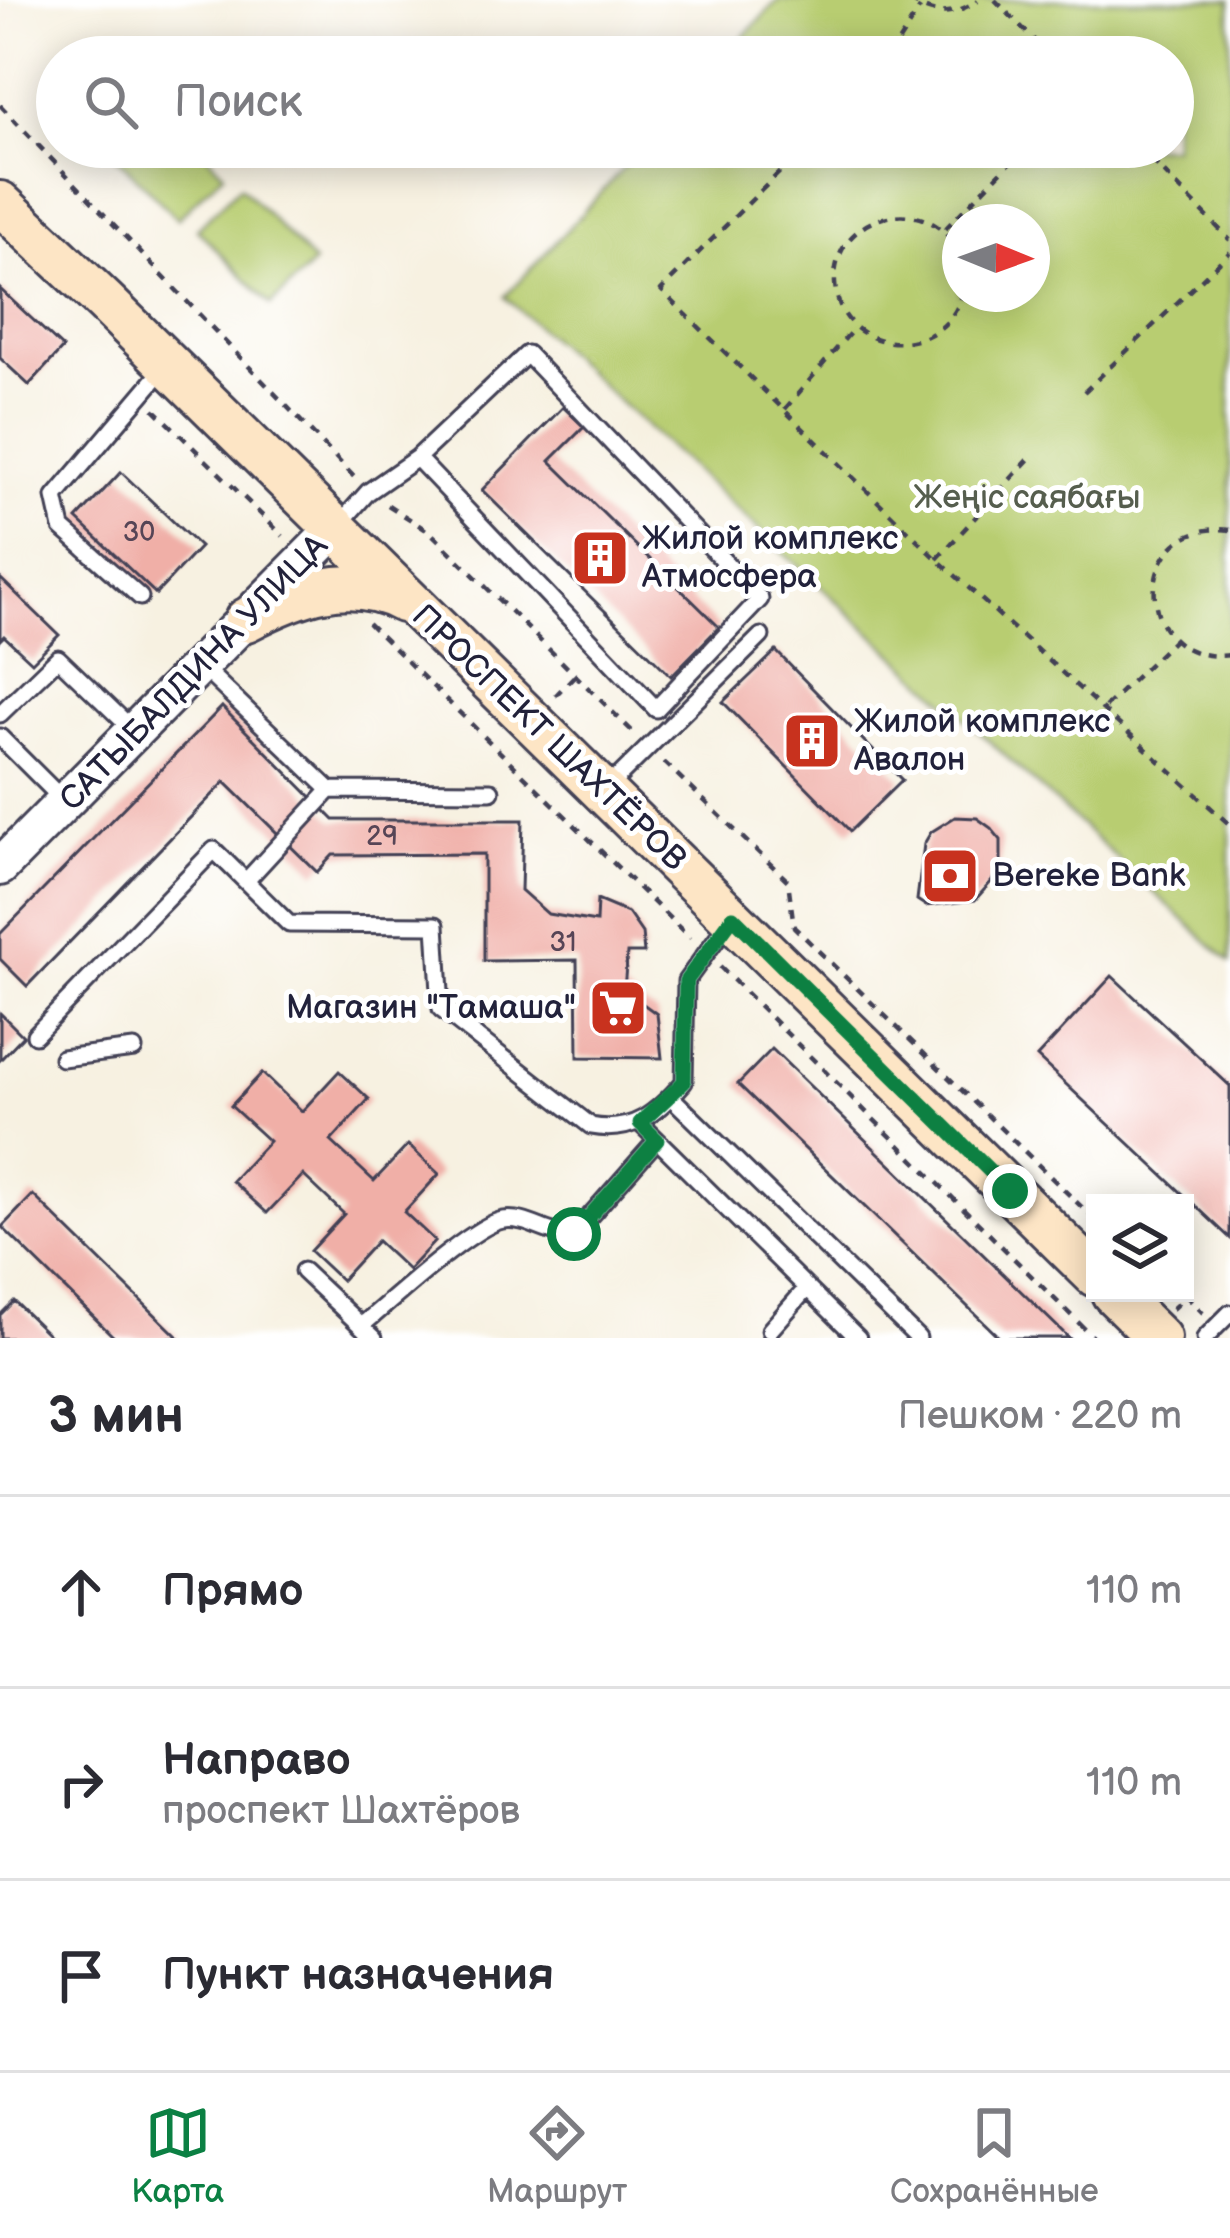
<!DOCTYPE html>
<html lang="ru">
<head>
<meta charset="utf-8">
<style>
	:root { --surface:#fff; --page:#f2f2f3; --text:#2b2b33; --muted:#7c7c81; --line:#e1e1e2; --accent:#0b8043 }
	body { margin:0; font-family:"Balsamiq Sans",sans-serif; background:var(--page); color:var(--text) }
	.controls { position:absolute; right:36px; bottom:36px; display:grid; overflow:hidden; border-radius:0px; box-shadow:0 6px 30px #0003 }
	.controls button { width:108px; height:108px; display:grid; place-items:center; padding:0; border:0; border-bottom:3px solid var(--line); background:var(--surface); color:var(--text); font:60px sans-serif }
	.compass { position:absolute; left:942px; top:204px; width:108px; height:108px; border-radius:50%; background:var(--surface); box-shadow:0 6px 30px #0003; rotate:91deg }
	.stop { position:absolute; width:36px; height:36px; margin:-27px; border:9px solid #0b8043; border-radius:50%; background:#fff }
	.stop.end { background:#0b8043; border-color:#fff; box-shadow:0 3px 12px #0008 }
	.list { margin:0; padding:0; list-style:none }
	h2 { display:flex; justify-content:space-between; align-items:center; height:156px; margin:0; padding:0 48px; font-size:51px }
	h2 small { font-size:39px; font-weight:400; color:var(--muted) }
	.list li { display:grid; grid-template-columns:78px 1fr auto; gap:36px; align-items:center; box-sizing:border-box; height:192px; padding:0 48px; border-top:3px solid var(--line) }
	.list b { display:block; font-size:45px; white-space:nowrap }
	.list p { margin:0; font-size:39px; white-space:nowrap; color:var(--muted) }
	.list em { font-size:39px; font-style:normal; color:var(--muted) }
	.icon { flex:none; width:66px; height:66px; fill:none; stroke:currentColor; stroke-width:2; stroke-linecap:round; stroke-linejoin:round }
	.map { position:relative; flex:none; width:1230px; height:1338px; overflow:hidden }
	.search { position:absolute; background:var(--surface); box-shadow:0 6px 30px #0003; left:36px; right:36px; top:36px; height:132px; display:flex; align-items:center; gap:30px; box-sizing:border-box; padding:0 42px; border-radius:66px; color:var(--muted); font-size:45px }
	.sheet { height:732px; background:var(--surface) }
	nav { display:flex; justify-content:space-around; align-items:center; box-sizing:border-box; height:168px; border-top:3px solid var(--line); background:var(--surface); font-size:33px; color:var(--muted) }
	nav a { display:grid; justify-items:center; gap:6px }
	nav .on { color:var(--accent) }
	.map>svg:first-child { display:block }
	.green { fill:#b8cd71; stroke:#6d7856; stroke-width:3; fill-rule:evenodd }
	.building { fill:#f0afa7 }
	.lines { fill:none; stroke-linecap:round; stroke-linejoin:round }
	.service-casing { stroke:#424154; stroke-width:21 }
	.tertiary-casing { stroke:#424154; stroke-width:42 }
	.secondary-casing { stroke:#424154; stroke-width:48 }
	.path { stroke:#424154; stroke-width:4.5; stroke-dasharray:9 9; stroke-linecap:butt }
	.service { stroke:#fff; stroke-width:15 }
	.tertiary { stroke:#fff; stroke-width:36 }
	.secondary { stroke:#fde5c5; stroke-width:42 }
	.route { stroke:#0b8043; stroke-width:15 }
	.labels { text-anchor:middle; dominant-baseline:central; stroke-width:10; stroke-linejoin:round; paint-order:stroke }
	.number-label { font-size:27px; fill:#564556 }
	.park-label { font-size:33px; fill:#565e4e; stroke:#fff }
	.poi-label { font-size:33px; fill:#22223b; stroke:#fff; text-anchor:start }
	.street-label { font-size:33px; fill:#22223b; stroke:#fff }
</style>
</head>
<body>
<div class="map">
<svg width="1230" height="1338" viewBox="0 0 1230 1338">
	<rect width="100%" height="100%" fill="#fff"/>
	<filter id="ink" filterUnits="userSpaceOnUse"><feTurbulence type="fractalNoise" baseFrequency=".00833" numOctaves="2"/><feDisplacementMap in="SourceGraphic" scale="24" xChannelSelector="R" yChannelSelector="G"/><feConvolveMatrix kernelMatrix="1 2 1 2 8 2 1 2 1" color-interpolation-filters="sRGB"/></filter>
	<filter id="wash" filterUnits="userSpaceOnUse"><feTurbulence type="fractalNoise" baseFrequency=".004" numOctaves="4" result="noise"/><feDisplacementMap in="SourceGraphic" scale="48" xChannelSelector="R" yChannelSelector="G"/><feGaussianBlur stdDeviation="2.7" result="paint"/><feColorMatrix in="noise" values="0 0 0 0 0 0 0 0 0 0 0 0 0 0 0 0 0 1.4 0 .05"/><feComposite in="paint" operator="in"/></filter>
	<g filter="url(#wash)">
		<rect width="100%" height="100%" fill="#f7f1e1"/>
		<path class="green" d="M778,0H1230V962L505,297L643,147H1173V57H725ZM960,222H1032V294H960Z
			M107,147H199L224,173L177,219Z
			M240,186L314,263L271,305L197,229Z"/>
		<g id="blocks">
			<path class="building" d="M0,289L63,348L29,385L0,358Z
				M563,407L584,427L550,461L719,627L671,676L482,490Z
				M121,472L200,547L156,594L77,519Z
				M0,578L59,635L32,662L4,636L0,640Z
				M776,651L902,780L850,831L723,702Z
				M222,707L334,820H523L521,890L548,914L596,922L597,900L628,913L642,933L644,953H627L624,990L657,1014L662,1058L578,1057L577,960L484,961V854L333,855L317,872L225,782L27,986L0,959V934Z
				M955,817L977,818L991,828L1001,840V861L992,881L975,900L926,906L917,900L924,844L931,832Z
				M1112,976L1230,1086V1238L1037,1057Z
				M0,1013L23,1036L0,1060Z
				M772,1049L1069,1338H1000L738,1084Z
				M339,1071L369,1099L331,1141L374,1181L408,1145L439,1174L404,1212L435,1241L408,1270L377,1241L341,1280L310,1251L344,1214L303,1175L267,1213L232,1181L269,1141L231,1106L262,1073L302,1111Z
				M33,1195L179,1338H115L2,1227Z
				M14,1301L52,1338H0V1315Z"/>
		</g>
	</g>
	<g filter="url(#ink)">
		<use href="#blocks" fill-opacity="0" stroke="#424154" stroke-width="3"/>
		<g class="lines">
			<g class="service-casing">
				<path id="service" d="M336,528L368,492L417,458L527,354L760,599L656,709L417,458
					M140,597L62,528L55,497L166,366
					M201,666L330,790L246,881
					M0,714L58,658L134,731
					M0,737L66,803
					M606,789L761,636
					M330,790L491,791
					M35,1035L214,850L289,924L436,925L441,1009L591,1126C633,1134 657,1113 684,1082L686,981L730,920
					M62,1058L134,1049
					M671,1097L918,1338
					M640,1123L858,1338
					M303,1271L374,1338
					M361,1326C389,1303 473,1225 503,1220C529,1216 550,1238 574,1234L657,1140
					M770,1330L807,1288
					M1205,1338L1230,1313"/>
			</g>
			<g class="tertiary-casing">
				<path id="tertiary" d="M0,867L335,529"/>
			</g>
			<g class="secondary-casing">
				<path id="secondary" d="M0,203L105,302L1095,1275
					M246,620C296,594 349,572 403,601
					M1113,1293L1159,1338"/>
			</g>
			<path class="path" d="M910,0C933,17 955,16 978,0
				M995,0L1051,57
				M889,57L920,8
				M0,105L356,479
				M805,147L661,290L937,559L1230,825
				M1139,147L1230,240
				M945,229L1025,147
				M960,257C935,188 832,211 835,283C839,357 944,363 962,294
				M1084,392L1230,252
				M154,409L283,536
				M785,409L855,327
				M388,505L431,533L634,733
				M1230,530C1130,517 1129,667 1230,655
				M937,559L1029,459
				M368,623L690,938
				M555,696L576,674
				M1105,707L1174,640
				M664,762L788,881L794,927L1095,1220
				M720,967L1094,1338
				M1172,1309L1186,1296L1203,1313"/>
			<use href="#service" class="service"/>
			<use href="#tertiary" class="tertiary"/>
			<use href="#secondary" class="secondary"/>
		</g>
	</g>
	<g class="lines" filter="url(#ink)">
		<path class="route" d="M574,1234L657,1140L640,1123L684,1082L686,981L733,917L1010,1191"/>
	</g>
	<defs>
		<g id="building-square" transform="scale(3)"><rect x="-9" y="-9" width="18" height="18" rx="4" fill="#c8321e" stroke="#fff"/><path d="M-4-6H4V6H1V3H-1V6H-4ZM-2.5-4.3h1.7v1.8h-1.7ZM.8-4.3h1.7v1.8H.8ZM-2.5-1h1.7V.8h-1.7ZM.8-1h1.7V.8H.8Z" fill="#fff"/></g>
		<g id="bank-square" transform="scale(3)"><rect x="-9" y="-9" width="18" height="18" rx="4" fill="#c8321e" stroke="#fff"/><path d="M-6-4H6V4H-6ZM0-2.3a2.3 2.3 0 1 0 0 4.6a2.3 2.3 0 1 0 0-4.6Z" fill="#fff"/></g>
		<g id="supermarket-square" transform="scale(3)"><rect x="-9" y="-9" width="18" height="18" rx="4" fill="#c8321e" stroke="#fff"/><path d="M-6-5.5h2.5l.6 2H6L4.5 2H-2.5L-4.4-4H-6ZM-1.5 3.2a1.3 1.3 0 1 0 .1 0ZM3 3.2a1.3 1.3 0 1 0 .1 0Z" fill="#fff"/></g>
	</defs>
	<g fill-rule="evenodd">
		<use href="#building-square" x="600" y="558"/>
		<use href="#building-square" x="812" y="741"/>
		<use href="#bank-square" x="950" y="876"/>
		<use href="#supermarket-square" x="618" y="1008"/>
	</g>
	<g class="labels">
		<g class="number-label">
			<text x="139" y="533">30</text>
			<text x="382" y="837">29</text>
			<text x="563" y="943">31</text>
		</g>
		<g class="park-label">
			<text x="1027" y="498">Жеңіс саябағы</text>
		</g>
		<g class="poi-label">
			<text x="642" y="539">Жилой комплекс<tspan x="642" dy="38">Атмосфера</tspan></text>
			<text x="854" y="722">Жилой комплекс<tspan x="854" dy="38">Авалон</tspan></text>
			<text x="992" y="876">Bereke Bank</text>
			<text x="576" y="1008" text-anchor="end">Магазин "Тамаша"</text>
		</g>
		<g class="street-label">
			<text transform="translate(194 673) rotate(-46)">САТЫБАЛДИНА УЛИЦА</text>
			<text transform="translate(549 738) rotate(44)">ПРОСПЕКТ ШАХТЁРОВ</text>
		</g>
	</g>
</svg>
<div class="controls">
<button><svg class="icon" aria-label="layers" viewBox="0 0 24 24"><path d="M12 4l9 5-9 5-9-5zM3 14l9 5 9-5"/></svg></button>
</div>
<svg class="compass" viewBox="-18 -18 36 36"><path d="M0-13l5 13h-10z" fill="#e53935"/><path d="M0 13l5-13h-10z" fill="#7c7c81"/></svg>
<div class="stop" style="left:574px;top:1234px"></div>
<div class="stop end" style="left:1010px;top:1191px"></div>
<div class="search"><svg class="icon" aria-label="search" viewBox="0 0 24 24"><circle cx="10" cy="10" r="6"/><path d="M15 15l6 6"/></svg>Поиск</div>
</div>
<section class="sheet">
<h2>3 мин<small>Пешком · 220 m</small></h2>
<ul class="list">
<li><svg class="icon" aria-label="ahead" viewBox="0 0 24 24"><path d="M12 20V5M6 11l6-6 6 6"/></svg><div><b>Прямо</b></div><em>110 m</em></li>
<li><svg class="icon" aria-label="right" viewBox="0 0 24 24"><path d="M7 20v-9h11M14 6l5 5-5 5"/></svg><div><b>Направо</b><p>проспект Шахтёров</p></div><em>110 m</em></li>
<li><svg class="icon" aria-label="arrive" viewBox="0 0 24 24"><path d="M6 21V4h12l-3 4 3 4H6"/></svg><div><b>Пункт назначения</b></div></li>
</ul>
</section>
<nav>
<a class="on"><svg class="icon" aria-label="map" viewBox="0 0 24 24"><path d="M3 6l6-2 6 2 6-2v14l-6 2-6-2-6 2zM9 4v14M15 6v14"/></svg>Карта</a>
<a><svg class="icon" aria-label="directions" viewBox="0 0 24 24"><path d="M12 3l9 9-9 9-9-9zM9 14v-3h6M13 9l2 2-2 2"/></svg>Маршрут</a>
<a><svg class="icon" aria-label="saved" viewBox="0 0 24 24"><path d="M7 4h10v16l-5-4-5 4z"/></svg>Сохранённые</a>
</nav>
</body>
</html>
